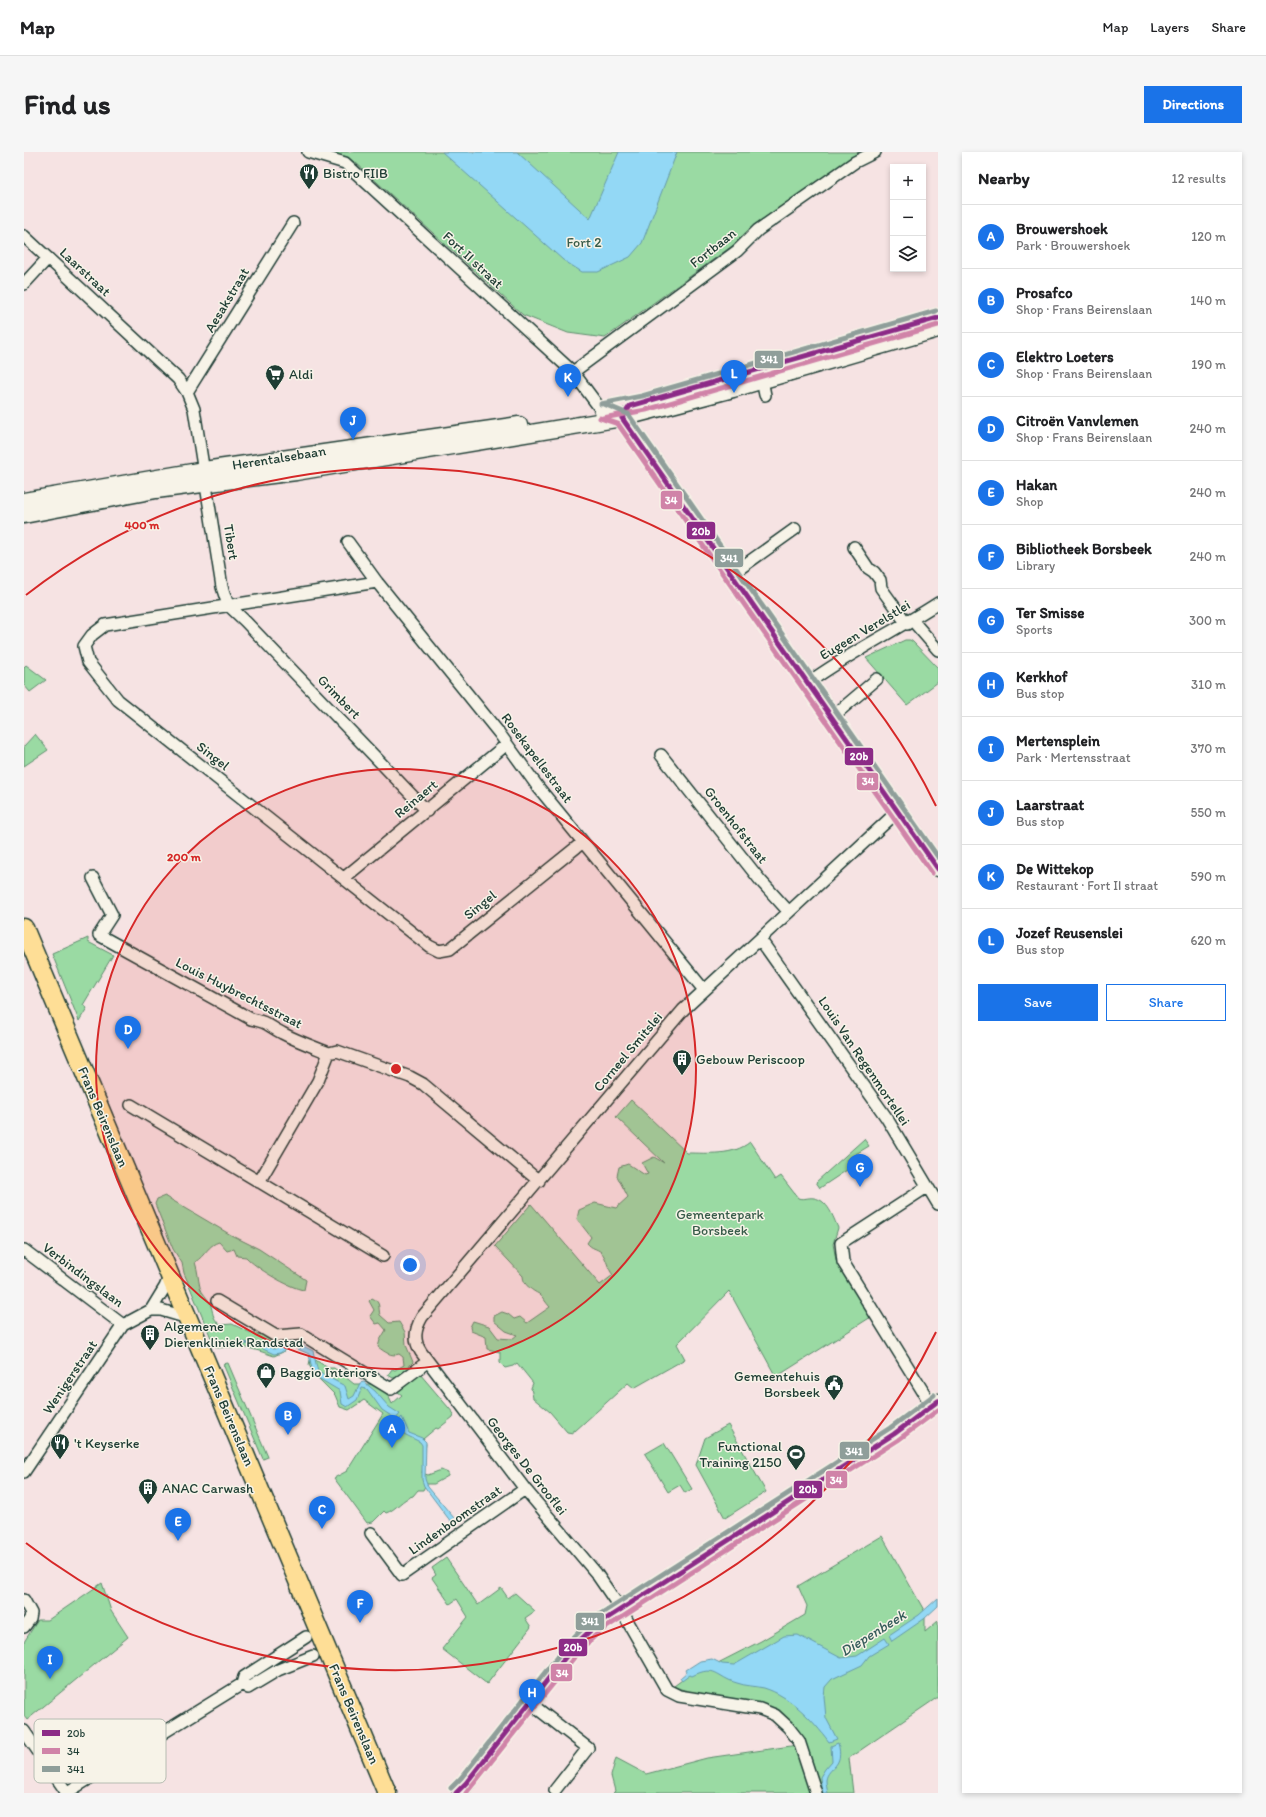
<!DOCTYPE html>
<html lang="en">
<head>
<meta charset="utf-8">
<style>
	:root { --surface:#fff; --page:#f6f6f6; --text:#202124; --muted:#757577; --line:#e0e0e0; --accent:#1a73e8 }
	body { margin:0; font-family:Itim,sans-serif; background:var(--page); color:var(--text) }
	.controls { position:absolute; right:12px; top:12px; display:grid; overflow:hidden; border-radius:0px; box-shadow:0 2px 6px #0003 }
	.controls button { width:36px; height:36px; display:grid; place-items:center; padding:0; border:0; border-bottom:1px solid var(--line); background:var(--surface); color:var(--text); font:20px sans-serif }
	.you { position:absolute; left:386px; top:1113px; width:14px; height:14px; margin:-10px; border:3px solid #fff; border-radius:50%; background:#1a73e8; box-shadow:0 0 0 6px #1a73e833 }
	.badge { display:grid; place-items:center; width:26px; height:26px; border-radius:50%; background:var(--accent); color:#fff; font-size:13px; font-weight:700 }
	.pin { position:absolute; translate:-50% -33px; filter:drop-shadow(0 1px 2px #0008) }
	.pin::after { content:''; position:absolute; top:21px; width:14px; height:12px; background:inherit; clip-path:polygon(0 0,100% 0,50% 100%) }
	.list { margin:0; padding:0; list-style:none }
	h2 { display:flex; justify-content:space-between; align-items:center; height:52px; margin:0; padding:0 16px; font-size:17px }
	h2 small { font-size:13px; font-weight:400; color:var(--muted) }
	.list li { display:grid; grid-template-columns:26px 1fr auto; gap:12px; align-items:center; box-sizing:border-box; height:64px; padding:0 16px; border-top:1px solid var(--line) }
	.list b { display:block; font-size:15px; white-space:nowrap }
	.list p { margin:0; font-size:13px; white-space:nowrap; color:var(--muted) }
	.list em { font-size:13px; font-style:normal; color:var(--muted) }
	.actions { display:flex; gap:8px; padding:12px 16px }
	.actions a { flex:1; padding:9px 0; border:1px solid var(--accent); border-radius:0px; text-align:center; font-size:14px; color:var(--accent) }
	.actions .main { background:var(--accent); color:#fff }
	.icon { flex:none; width:22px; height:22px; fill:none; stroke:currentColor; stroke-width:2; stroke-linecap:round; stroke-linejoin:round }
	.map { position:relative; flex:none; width:914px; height:1641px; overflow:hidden; border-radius:0px }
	header { display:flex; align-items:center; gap:24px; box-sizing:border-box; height:56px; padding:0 20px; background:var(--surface); border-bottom:1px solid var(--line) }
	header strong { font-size:19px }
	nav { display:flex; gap:22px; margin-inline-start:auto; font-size:14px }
	.intro { display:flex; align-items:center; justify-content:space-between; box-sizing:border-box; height:96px; padding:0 24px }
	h1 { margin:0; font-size:28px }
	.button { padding:10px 18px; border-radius:0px; background:var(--accent); color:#fff; font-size:14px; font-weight:700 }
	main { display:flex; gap:24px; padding:0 24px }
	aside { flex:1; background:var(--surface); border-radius:0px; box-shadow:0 2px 6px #0003 }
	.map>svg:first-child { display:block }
	.green { fill:#9adaa3; stroke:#5c8c6c }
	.water { fill:#93d8f5; stroke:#659aa8 }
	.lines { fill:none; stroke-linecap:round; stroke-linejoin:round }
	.stream { stroke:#659aa8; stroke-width:3 }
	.minor-casing { stroke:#1f3d34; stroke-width:14 }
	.tertiary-casing { stroke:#1f3d34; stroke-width:17 }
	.secondary-casing { stroke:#1f3d34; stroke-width:19 }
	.primary-casing { stroke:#1f3d34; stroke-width:21 }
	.minor { stroke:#f7f3e8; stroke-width:11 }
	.tertiary { stroke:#f7f3e8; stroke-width:14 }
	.secondary { stroke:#f7f3e8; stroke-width:16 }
	.primary { stroke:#fede96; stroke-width:18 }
	.bus-1-casing { stroke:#f7f3e8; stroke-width:8 }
	.bus-2-casing { stroke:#f7f3e8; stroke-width:8 }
	.bus-3-casing { stroke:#f7f3e8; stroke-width:8 }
	.bus-1 { stroke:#8c2b87; stroke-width:5 }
	.bus-2 { stroke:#d083a8; stroke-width:5 }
	.bus-3 { stroke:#8f9e9a; stroke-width:5 }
	.ring { fill:none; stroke:#d62828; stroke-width:2 }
	.labels { text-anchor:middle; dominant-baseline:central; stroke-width:3; stroke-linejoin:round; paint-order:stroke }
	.poi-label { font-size:14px; fill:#1f3d34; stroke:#f7f3e8; text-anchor:start }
	.park-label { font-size:14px; fill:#385c4a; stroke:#f7f3e8 }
	.street-label { font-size:14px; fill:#1f3d34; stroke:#f7f3e8 }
	.water-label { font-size:15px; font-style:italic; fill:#365c5b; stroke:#f7f3e8 }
	.key { fill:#f7f3e8; stroke:#b6bcb2; stroke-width:1 }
	.key-label { font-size:11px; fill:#1f3d34 }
	.centre { fill:#d62828; stroke:#f7f3e8; stroke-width:2 }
	.ring-label { font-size:12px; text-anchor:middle; font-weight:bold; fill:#d62828; stroke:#f7f3e8; stroke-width:3; stroke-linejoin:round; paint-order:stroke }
	.line-badge { stroke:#f7f3e8; stroke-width:1.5 }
	.badge-label { font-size:11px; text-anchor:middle; font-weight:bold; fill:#fff }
</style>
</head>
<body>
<header>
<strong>Map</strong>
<nav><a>Map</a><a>Layers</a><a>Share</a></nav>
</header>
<div class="intro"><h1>Find us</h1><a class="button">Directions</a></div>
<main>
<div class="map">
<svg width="914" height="1641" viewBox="0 0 914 1641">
	<rect width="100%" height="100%" fill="#f6e3e3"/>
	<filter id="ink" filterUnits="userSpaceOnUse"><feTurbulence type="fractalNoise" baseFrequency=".025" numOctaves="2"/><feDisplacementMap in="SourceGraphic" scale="8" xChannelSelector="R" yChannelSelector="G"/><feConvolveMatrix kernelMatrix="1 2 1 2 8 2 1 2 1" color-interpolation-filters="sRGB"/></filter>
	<g filter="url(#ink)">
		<path class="green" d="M296,0H835L730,73L708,94L581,186L544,181L499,163L331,10Z
			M881,488H886L889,490L914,516V530L883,553L842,506Z
			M2,513L22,528L6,540L0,533V515Z
			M11,582L24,598L0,614V594Z
			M64,786V790L89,803L59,853L63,856L55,869L28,802Z
			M607,948L663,1001C684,1001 709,1004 726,990L751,1028L757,1024L774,1046C780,1048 784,1045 790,1046C804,1048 809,1065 814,1076L809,1092L812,1108L847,1165L752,1225L705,1139L653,1192L661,1207L610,1236L604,1231L551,1279L549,1278V1281L543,1280L526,1260L509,1246L507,1236L509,1231L493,1211L489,1214L481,1216L476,1211V1200L463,1197L462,1185L447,1179L446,1175L449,1169L465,1174L474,1186L488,1187L493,1183L482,1179L470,1169V1164L478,1160L484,1162L490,1167L496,1165L503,1171L526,1155C522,1151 519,1145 515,1142C509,1139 499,1133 499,1124L471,1094L507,1052L576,1133L589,1123C583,1116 583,1106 577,1100C572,1096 568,1097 563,1091L567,1085L553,1067L555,1058L571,1051L592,1056L604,1045L593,1024L595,1015L604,1012L621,1023L624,1022L618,1011L630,1005L640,1011L592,965Z
			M840,987L845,994L822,1008L826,1016L796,1036L792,1030Z
			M141,1044L207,1083L235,1097L282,1128L280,1138C265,1136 232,1116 222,1105L213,1104L210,1097L203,1099L195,1090C184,1093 181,1104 171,1110C174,1119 174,1127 176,1135C178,1142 183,1145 186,1151C190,1162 187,1164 196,1173L208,1172L227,1181L238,1183L246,1189L259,1192L261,1196L259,1200L250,1204C227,1196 219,1193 194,1196L190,1193L160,1121L158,1111L149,1097L131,1052L133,1047Z
			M348,1146C357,1150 354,1155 356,1163L365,1171L375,1170L381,1180L382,1193L389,1210L375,1225L369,1226L364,1223L368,1217L371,1218L380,1213L379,1205L375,1202C367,1205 361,1200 354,1195L356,1188L362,1178L356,1171L352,1172L346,1164L350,1158L345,1149Z
			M290,1207L304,1216H310L314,1219L330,1232H350L364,1243L368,1252L378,1243L374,1240L396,1222L430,1262L429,1265L414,1277L412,1276L399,1287L402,1292L398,1321L404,1323L417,1318L424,1321V1324L410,1332H402L399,1338H394L389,1344C379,1346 372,1358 362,1361L360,1359L349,1370L343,1371L310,1326L323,1319L359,1262L340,1248L325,1258L316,1255L311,1243L291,1223L285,1213L286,1208Z
			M204,1211L244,1305L239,1307L199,1212Z
			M704,1273L742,1340L701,1366L672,1313L681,1286Z
			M640,1291L668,1337L661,1341L656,1333L644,1340L621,1302Z
			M858,1384L901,1460V1480L914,1469V1545L825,1606L829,1641H589L591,1639L587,1624L592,1606L622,1622L683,1606L781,1592L734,1552L664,1540L650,1534L673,1517L692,1512L737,1489L781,1463L783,1454L774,1434Z
			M422,1406L454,1453L477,1436L484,1446L491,1441L511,1459L501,1466L507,1475L463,1532L418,1497L444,1465L433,1447L426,1452L408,1426L412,1423L408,1416Z
			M78,1431L87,1459L104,1485L3,1568L0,1564V1490L14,1468H24Z"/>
		<path class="water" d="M418,0H493L566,67L595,0H653L618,91L606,105L574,120H558L539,108Z
			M269,1189L289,1199L294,1220L321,1234L325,1247L330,1244L336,1231L340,1230L351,1239L365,1255L376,1262L372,1267L358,1258L343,1237L338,1236L333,1248L323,1255L318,1252L316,1239L289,1223L285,1202L267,1194L256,1201L250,1202L239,1197L241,1193L250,1197Z
			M378,1265L385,1281L398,1286L402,1290L401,1327L404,1335L430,1366L427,1370L400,1334L398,1328V1293L396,1290L380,1282L377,1270L375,1268Z
			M914,1446V1454L900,1467L868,1489L865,1483L895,1463Z
			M774,1483L817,1506L833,1504L861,1486L865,1492L845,1504L838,1513L808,1527L801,1535L800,1544L802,1566L813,1587L805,1590C789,1568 766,1544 740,1536C731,1534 721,1534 713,1531C692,1525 692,1512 668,1524L666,1523L658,1529L656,1526L663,1520L662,1518L676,1509L688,1507L698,1512L710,1513L760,1484Z
			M814,1591C821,1616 804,1614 802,1628C802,1632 803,1637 804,1641H798L796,1625L801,1617L808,1609L807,1594Z"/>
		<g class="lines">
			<path class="stream" d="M192,1190L234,1192"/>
			<g class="minor-casing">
				<path id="minor" d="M284,0L321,11L549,220L578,259
					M0,84L154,227L163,240L170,257L198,435L204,453
					M0,132L24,106
					M549,220L713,99L734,78L831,10L851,0
					M738,228L741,243
					M163,240L269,71
					M324,390L353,430L475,581L514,635L680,838
					M830,395L844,416L850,420L856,428L857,436L883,472
					M708,422L771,377
					M353,430L81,473L68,483L60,494L64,510L94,548L405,794L415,799L426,797L559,690
					M204,453L221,469L403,659
					M888,468L914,498
					M784,531C825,501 871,479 914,451
					M807,566L853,527
					M637,603L736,728L765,760
					M69,726L88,763L75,783L227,867C244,870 244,874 258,881C273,889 290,895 305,901L313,899L386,925L399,932L515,1029
					M320,726L483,592
					M736,787L862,965L914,1052
					M107,953L359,1104
					M235,1030L294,929L305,901
					M903,1035L817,1091L819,1110L908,1254
					M0,1098L99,1173
					M193,1149L252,1184L277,1182L367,1237L403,1210
					M127,1158H137L164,1166
					M0,1320L99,1173L127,1158L141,1135L146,1123
					M347,1381L378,1423L501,1337
					M0,1448L7,1461L6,1467L0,1475
					M218,1532L224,1536L254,1518L289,1504
					M506,1551L564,1596L531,1638
					M0,1579L43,1641
					M42,1641L218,1532L220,1525L282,1485
					M792,1641L775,1589L764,1575L751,1563L736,1557L655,1544L643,1538L596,1456L572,1421L501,1337L397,1200C389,1188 391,1177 398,1165L659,858L873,660"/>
			</g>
			<g class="tertiary-casing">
				<path id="tertiary" d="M578,259L598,266L914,717
					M436,1641L551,1493L571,1474L870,1282L914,1249"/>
			</g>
			<g class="secondary-casing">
				<path id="secondary" d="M635,246L861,181
					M0,349L180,318L495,273
					M0,363L132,338L272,320L598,266L709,237L914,177"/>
			</g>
			<g class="primary-casing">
				<path id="primary" d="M0,776L363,1641"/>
			</g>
			<use href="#minor" class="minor"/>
			<use href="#tertiary" class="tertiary"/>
			<use href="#secondary" class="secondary"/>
			<use href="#primary" class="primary"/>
			<g class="bus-1-casing">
				<path id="bus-1" d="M598,266L914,717
					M598,266L606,254L914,166
					M432,1641L442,1631L551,1493L571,1474L870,1282L914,1249"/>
			</g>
			<g class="bus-2-casing">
				<path id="bus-2" d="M576,266L594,272L908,721
					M579,266L622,258L914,173
					M442,1641L556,1498L575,1480L874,1288L914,1258"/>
			</g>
			<g class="bus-3-casing">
				<path id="bus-3" d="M577,252L618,244L912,159
					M580,252L604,262L914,705
					M427,1636L437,1626L546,1489L567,1468L866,1276L910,1243"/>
			</g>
			<use href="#bus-1" class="bus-1"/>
			<use href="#bus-2" class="bus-2"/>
			<use href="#bus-3" class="bus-3"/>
		</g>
	</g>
	<circle cx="372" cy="917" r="300" fill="#d62828" fill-opacity=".12"/>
	<g class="ring">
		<circle cx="372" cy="917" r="300"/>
		<path d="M912 1180A601 601 0 0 1 2 1391M2 443A601 601 0 0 1 912 654"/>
	</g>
	<defs>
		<g id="restaurant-pin" transform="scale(1)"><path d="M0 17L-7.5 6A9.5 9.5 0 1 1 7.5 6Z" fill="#1f3d34" stroke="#f7f3e8"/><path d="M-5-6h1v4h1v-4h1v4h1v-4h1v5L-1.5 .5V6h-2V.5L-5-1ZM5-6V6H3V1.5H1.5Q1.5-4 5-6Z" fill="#fff"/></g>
		<g id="supermarket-pin" transform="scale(1)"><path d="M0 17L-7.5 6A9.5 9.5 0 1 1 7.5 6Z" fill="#1f3d34" stroke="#f7f3e8"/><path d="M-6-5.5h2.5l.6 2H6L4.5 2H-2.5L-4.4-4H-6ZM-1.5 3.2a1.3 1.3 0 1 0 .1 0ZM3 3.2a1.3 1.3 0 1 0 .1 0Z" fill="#fff"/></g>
		<g id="building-pin" transform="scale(1)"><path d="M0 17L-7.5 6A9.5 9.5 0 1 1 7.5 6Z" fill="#1f3d34" stroke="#f7f3e8"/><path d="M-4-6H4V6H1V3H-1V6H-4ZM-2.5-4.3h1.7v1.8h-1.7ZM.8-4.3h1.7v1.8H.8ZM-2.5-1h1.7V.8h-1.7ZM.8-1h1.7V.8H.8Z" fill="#fff"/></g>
		<g id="shop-pin" transform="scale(1)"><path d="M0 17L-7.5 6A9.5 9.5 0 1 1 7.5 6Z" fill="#1f3d34" stroke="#f7f3e8"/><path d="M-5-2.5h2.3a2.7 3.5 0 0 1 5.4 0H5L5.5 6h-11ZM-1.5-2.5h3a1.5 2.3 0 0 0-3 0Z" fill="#fff"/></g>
		<g id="civic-pin" transform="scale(1)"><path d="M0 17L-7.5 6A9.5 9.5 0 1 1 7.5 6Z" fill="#1f3d34" stroke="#f7f3e8"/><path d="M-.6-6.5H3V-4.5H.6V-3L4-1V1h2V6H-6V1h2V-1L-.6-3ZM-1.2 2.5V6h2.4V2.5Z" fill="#fff"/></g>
		<g id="stadium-pin" transform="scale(1)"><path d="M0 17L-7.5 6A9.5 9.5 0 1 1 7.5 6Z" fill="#1f3d34" stroke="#f7f3e8"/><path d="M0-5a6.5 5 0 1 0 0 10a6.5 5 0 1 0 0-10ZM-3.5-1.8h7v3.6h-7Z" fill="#fff"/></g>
	</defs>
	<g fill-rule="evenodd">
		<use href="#restaurant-pin" x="285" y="21"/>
		<use href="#supermarket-pin" x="251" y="222"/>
		<use href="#building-pin" x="658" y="907"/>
		<use href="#building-pin" x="126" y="1182"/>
		<use href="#shop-pin" x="242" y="1220"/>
		<use href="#civic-pin" x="810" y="1232"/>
		<use href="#restaurant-pin" x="36" y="1291"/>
		<use href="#stadium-pin" x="772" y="1302"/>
		<use href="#building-pin" x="124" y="1336"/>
	</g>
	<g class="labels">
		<g class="poi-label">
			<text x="299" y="21">Bistro FIIB</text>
			<text x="265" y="222">Aldi</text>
			<text x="672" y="907">Gebouw Periscoop</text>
			<text x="140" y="1174">Algemene<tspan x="140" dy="16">Dierenkliniek Randstad</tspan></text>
			<text x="256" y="1220">Baggio Interiors</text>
			<text x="796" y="1224" text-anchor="end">Gemeentehuis<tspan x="796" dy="16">Borsbeek</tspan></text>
			<text x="50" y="1291">'t Keyserke</text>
			<text x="758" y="1294" text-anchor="end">Functional<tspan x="758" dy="16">Training 2150</tspan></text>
			<text x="138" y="1336">ANAC Carwash</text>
		</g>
		<g class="park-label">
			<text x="560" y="90">Fort 2</text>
			<text x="696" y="1062">Gemeentepark<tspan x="696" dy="16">Borsbeek</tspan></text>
		</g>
		<g class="street-label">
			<text transform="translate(689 96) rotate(-38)">Fortbaan</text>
			<text transform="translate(449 108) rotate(43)">Fort II straat</text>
			<text transform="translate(61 120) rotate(43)">Laarstraat</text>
			<text transform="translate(203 148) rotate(-59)">Aesakstraat</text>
			<text transform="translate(255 306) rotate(-9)">Herentalsebaan</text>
			<text transform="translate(207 390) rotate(81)">Tibert</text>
			<text transform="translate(841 478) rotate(-31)">Eugeen Verelstlei</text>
			<text transform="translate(315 545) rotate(46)">Grimbert</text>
			<text transform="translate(189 604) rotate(38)">Singel</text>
			<text transform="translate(513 606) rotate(53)">Rosekapellestraat</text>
			<text transform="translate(392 647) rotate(-40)">Reinaert</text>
			<text transform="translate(712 673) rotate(52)">Groenhofstraat</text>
			<text transform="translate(456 753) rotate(-39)">Singel</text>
			<text transform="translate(215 841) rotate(27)">Louis Huybrechtsstraat</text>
			<text transform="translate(604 900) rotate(-50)">Corneel Smitslei</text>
			<text transform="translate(840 909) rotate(56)">Louis Van Regenmortellei</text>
			<text transform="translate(79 965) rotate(67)">Frans Beirenslaan</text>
			<text transform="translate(59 1123) rotate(37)">Verbindingslaan</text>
			<text transform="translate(46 1225) rotate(-56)">Wenigerstraat</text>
			<text transform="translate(205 1264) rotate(67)">Frans Beirenslaan</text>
			<text transform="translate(503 1314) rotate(52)">Georges De Grooflei</text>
			<text transform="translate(431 1368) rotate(-35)">Lindenboomstraat</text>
			<text transform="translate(330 1562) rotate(67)">Frans Beirenslaan</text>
		</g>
		<g class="water-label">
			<text transform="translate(849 1481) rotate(-32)">Diepenbeek</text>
		</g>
	</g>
	<rect x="10" y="1567" width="132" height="64" rx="6" class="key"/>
	<rect x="18" y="1578" width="18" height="6" fill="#8c2b87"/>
	<rect x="18" y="1596" width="18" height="6" fill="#d083a8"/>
	<rect x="18" y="1614" width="18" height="6" fill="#8f9e9a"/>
	<g class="key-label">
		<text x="43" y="1585">20b</text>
		<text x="43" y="1603">34</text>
		<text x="43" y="1621">341</text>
	</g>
	<circle cx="372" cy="917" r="6" class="centre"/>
	<g class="ring-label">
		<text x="118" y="377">400 m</text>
		<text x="160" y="709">200 m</text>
	</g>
	<g class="line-badge">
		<rect x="730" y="198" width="30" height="19" rx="4" fill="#8f9e9a"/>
		<rect x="636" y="338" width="23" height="20" rx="4" fill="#d083a8"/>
		<rect x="662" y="369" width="30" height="19" rx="4" fill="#8c2b87"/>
		<rect x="690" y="396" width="30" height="20" rx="4" fill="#8f9e9a"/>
		<rect x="820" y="595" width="30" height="19" rx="4" fill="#8c2b87"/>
		<rect x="832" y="620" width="23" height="19" rx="4" fill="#d083a8"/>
		<rect x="815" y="1289" width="31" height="19" rx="4" fill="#8f9e9a"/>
		<rect x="801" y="1318" width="23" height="19" rx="4" fill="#d083a8"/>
		<rect x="769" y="1328" width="30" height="19" rx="4" fill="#8c2b87"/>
		<rect x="551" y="1460" width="30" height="19" rx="4" fill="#8f9e9a"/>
		<rect x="534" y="1486" width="30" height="19" rx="4" fill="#8c2b87"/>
		<rect x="526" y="1511" width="23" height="19" rx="4" fill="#d083a8"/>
	</g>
	<g class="badge-label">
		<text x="745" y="211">341</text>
		<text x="647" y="352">34</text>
		<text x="677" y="383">20b</text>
		<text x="705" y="410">341</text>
		<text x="835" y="608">20b</text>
		<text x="844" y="633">34</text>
		<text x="830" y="1303">341</text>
		<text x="812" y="1332">34</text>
		<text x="784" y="1341">20b</text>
		<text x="566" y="1473">341</text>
		<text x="549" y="1499">20b</text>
		<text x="538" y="1525">34</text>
	</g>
</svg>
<div class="controls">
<button>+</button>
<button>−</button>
<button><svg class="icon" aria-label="layers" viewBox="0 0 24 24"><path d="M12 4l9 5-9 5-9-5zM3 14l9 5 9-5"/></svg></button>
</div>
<div class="you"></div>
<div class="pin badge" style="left:368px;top:1296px">A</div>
<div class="pin badge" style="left:264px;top:1283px">B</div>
<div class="pin badge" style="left:298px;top:1377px">C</div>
<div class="pin badge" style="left:104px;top:897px">D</div>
<div class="pin badge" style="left:154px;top:1389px">E</div>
<div class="pin badge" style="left:336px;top:1471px">F</div>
<div class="pin badge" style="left:836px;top:1035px">G</div>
<div class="pin badge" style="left:508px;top:1560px">H</div>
<div class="pin badge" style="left:26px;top:1527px">I</div>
<div class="pin badge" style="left:329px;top:288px">J</div>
<div class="pin badge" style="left:544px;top:245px">K</div>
<div class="pin badge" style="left:710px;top:241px">L</div>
</div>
<aside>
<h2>Nearby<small>12 results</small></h2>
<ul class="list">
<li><span class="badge">A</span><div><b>Brouwershoek</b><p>Park · Brouwershoek</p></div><em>120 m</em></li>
<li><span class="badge">B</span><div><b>Prosafco</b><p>Shop · Frans Beirenslaan</p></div><em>140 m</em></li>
<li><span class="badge">C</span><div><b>Elektro Loeters</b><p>Shop · Frans Beirenslaan</p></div><em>190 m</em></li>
<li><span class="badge">D</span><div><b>Citroën Vanvlemen</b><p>Shop · Frans Beirenslaan</p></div><em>240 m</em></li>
<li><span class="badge">E</span><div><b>Hakan</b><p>Shop</p></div><em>240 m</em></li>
<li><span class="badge">F</span><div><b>Bibliotheek Borsbeek</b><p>Library</p></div><em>240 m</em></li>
<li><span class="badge">G</span><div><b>Ter Smisse</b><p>Sports</p></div><em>300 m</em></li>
<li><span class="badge">H</span><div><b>Kerkhof</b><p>Bus stop</p></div><em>310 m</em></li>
<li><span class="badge">I</span><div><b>Mertensplein</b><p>Park · Mertensstraat</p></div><em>370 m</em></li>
<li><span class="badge">J</span><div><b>Laarstraat</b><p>Bus stop</p></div><em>550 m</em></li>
<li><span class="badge">K</span><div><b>De Wittekop</b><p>Restaurant · Fort II straat</p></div><em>590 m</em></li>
<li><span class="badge">L</span><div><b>Jozef Reusenslei</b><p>Bus stop</p></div><em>620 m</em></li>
</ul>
<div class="actions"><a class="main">Save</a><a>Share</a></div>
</aside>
</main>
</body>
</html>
